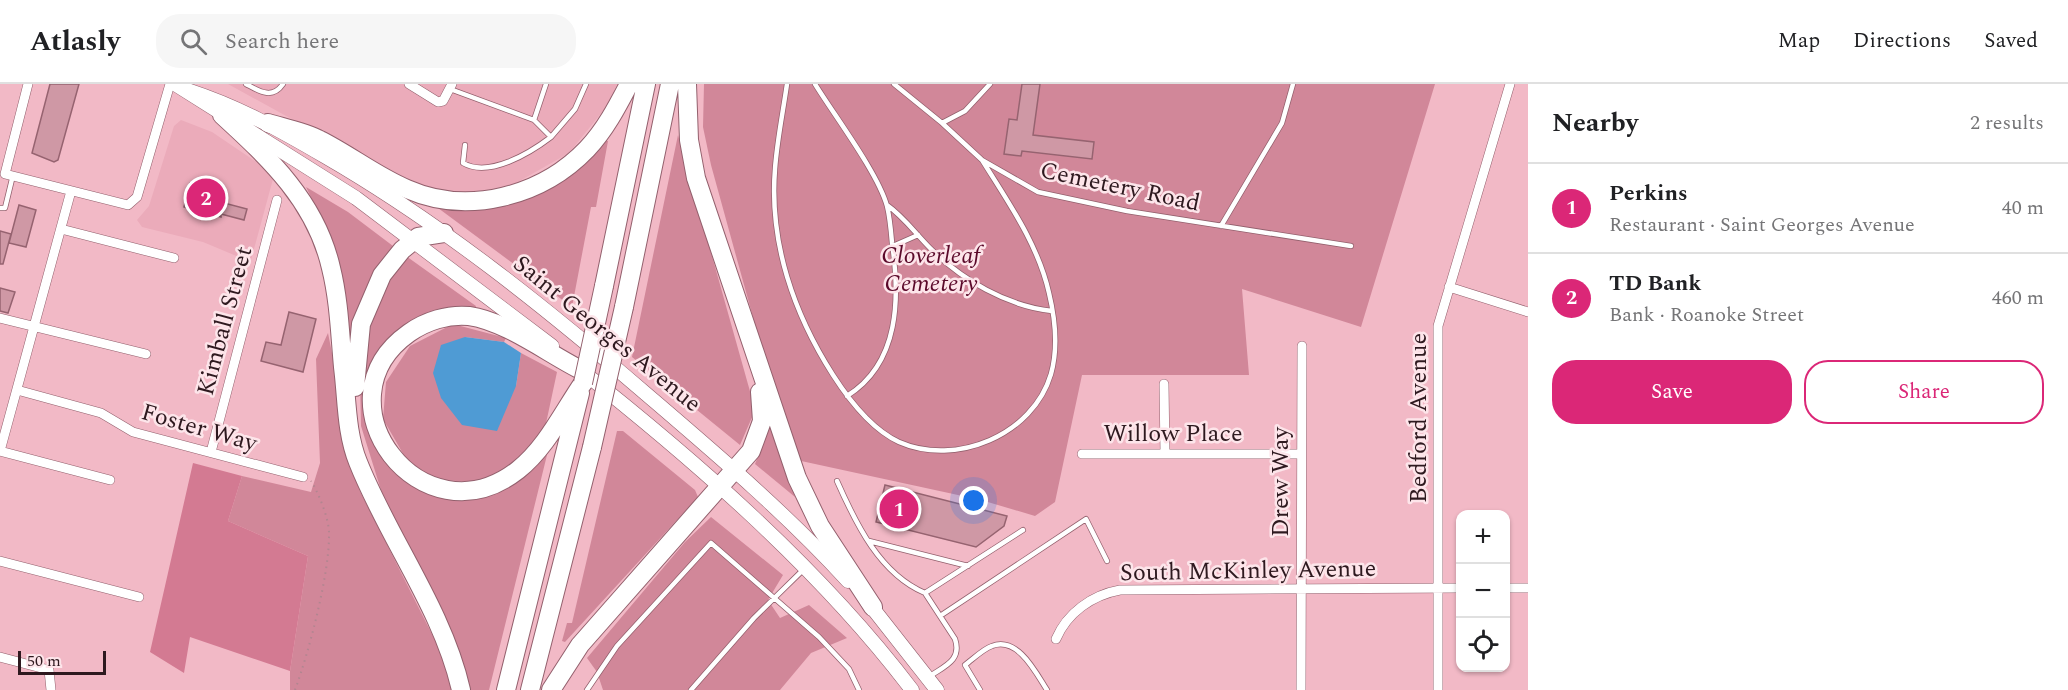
<!DOCTYPE html>
<html lang="en">
<head>
<meta charset="utf-8">
<style>
	:root { --surface:#fff; --page:#f6f6f6; --text:#202124; --muted:#757577; --line:#e0e0e0; --accent:#db2777 }
	body { margin:0; font-family:Spectral,serif; background:var(--page); color:var(--text) }
	.controls { position:absolute; right:18px; bottom:18px; display:grid; overflow:hidden; border-radius:12px; box-shadow:0 2px 4px #0004 }
	.controls button { width:54px; height:54px; display:grid; place-items:center; padding:0; border:0; border-bottom:2px solid var(--line); background:var(--surface); color:var(--text); font:30px sans-serif }
	.scale { position:absolute; left:18px; bottom:15px; width:88px; box-sizing:border-box; padding-left:6px; border:3px solid #2e191f; border-top:0; font-size:16px; line-height:21px; white-space:nowrap; color:#2e191f; -webkit-text-stroke:4px #fde5ea; paint-order:stroke }
	.you { position:absolute; left:974px; top:417px; width:21px; height:21px; margin:-15px; border:4px solid #fff; border-radius:50%; background:#1a73e8; box-shadow:0 0 0 9px #1a73e833 }
	.badge { display:grid; place-items:center; width:39px; height:39px; border-radius:50%; background:var(--accent); color:#fff; font-size:20px; font-weight:700 }
	.pin { position:absolute; translate:-50% -50%; border:3px solid #fff; box-shadow:0 2px 6px #0006 }
	.list { margin:0; padding:0; list-style:none }
	h2 { display:flex; justify-content:space-between; align-items:center; height:78px; margin:0; padding:0 24px; font-size:26px }
	h2 small { font-size:20px; font-weight:400; color:var(--muted) }
	.list li { display:grid; grid-template-columns:39px 1fr auto; gap:18px; align-items:center; box-sizing:border-box; height:90px; padding:0 24px; border-top:2px solid var(--line) }
	.list b { display:block; font-size:22px; white-space:nowrap }
	.list p { margin:0; font-size:20px; white-space:nowrap; color:var(--muted) }
	.list em { font-size:20px; font-style:normal; color:var(--muted) }
	.actions { display:flex; gap:12px; padding:18px 24px }
	.actions a { flex:1; padding:14px 0; border:2px solid var(--accent); border-radius:24px; text-align:center; font-size:21px; color:var(--accent) }
	.actions .main { background:var(--accent); color:#fff }
	.icon { flex:none; width:33px; height:33px; fill:none; stroke:currentColor; stroke-width:2; stroke-linecap:round; stroke-linejoin:round }
	.map { position:relative; flex:none; width:1528px; height:606px; overflow:hidden }
	header { display:flex; align-items:center; gap:36px; box-sizing:border-box; height:84px; padding:0 30px; background:var(--surface); border-bottom:2px solid var(--line) }
	header strong { font-size:28px }
	nav { display:flex; gap:33px; margin-inline-start:auto; font-size:21px }
	.search { width:420px; height:54px; background:var(--page); display:flex; align-items:center; gap:15px; box-sizing:border-box; padding:0 21px; border-radius:24px; color:var(--muted); font-size:22px }
	main { display:flex }
	aside { flex:1; background:var(--surface) }
	.map>svg:first-child { display:block }
	.built { fill:#ebabba }
	.green { fill:#d18799 }
	.forest { fill:#d37a92 }
	.water { fill:#4f9bd4 }
	.building { fill:#cf98a5; stroke:#966370; stroke-width:1.5 }
	.lines { fill:none; stroke-linecap:round; stroke-linejoin:round }
	.lane-casing { stroke:#93606d; stroke-width:6 }
	.street-casing { stroke:#93606d; stroke-width:10 }
	.secondary-casing { stroke:#93606d; stroke-width:15 }
	.highway-casing { stroke:#93606d; stroke-width:20 }
	.path { stroke:#b28590; stroke-width:2; stroke-dasharray:1.5 4.5; stroke-linecap:butt }
	.lane { stroke:#fff; stroke-width:4.5 }
	.street { stroke:#fff; stroke-width:9 }
	.secondary { stroke:#fff; stroke-width:14 }
	.highway { stroke:#fff; stroke-width:18 }
	.highway-bridge-casing { stroke:#93606d; stroke-width:20; stroke-linecap:butt }
	.highway-bridge { stroke:#fff; stroke-width:18 }
	.labels { text-anchor:middle; dominant-baseline:central; stroke-width:5; stroke-linejoin:round; paint-order:stroke }
	.street-label { font-size:24px; fill:#2e191f; stroke:#fde5ea }
	.park-label { font-size:24px; font-style:italic; fill:#5b092a; stroke:#fde5ea }
</style>
</head>
<body>
<header>
<strong>Atlasly</strong>
<div class="search"><svg class="icon" aria-label="search" viewBox="0 0 24 24"><circle cx="10" cy="10" r="6"/><path d="M15 15l6 6"/></svg>Search here</div>
<nav><a>Map</a><a>Directions</a><a>Saved</a></nav>
</header>
<main>
<div class="map">
<svg width="1528" height="606" viewBox="0 0 1528 606">
	<rect width="100%" height="100%" fill="#f2b9c6"/>
	<path class="built" d="M228,0H617L607,22L569,69L507,104L453,112L395,92Z
		M181,36L212,48L258,79L273,95L251,176H246L203,158L142,143L137,136L149,122L174,42Z"/>
	<path class="green" d="M704,0H1435L1361,243L1242,205L1249,291H1082L1055,418L1035,432L981,416L792,375L711,81L703,43Z
		M678,51L753,318V331L740,361L632,273Z
		M605,57H608L596,123H591L572,223L438,124L439,121L482,123Z
		M306,103L348,128L393,162L366,206L349,273L334,160Z
		M406,172L476,222L475,227L401,246L369,338L375,359L385,377L397,389L420,405L450,413L547,371L489,606H468L385,419L361,342L360,296L366,250L384,203Z
		M453,240L506,254L504,258L465,253L516,302L521,269L557,288L545,344L513,382L477,398L436,396L409,380L383,335L386,298L410,262Z
		M328,249L359,405L443,572L453,606H290V587L308,472L228,437L242,392L311,408L320,379L316,275Z
		M771,340L795,413L755,380Z
		M617,347H623L695,406L698,413L565,558L562,557L567,539H572Z
		M711,433L783,491L768,516L780,534L809,521L847,554L811,569L780,606H603L597,588L587,574L685,458Z"/>
	<path class="forest" d="M193,379L242,392L228,437L308,472L290,587L190,553L184,589L150,568Z"/>
	<path class="water" d="M465,253L504,258L521,269L516,302L497,347L462,341L441,314L433,289L441,261Z"/>
	<path class="building" d="M50,0H79L58,76L54,78L32,69Z
		M1022,0H1040L1033,51L1094,58L1092,75L1022,67L1021,72L1004,70L1009,35L1017,36Z
		M209,98L221,101L219,107L227,109L224,119L247,125L244,136L221,130V133L184,123L190,99L207,104Z
		M19,121L36,126L26,163L9,159Z
		M0,147L11,150L3,180H0Z
		M0,204L15,208L8,229L0,227Z
		M289,228L316,235L303,288L261,277L266,258L281,261Z
		M885,401L1007,432L1004,442L976,463L876,438Z"/>
	<g class="lines">
		<g class="lane-casing">
			<path id="lane" d="M246,0C259,7 272,16 283,0
				M787,0C783,28 777,57 775,85C769,159 794,230 833,291C849,316 871,345 899,358C956,383 1033,351 1051,290C1058,265 1055,234 1049,209C1038,160 1008,118 982,76
				M815,0C834,31 878,89 887,122C890,134 891,147 892,159C900,213 900,279 847,312
				M894,0L942,39L982,76L1038,108L1127,127L1351,162
				M450,5L534,36L551,53L575,25L586,0
				M534,36L546,0
				M942,39L965,27L990,0
				M465,61L463,79C489,94 530,69 551,53
				M887,121C904,133 915,149 930,164C962,196 1007,222 1052,227
				M0,124H5L13,91
				M1221,142L1282,39L1293,0
				M893,162L918,151
				M837,397C856,440 880,490 925,509
				M869,457L968,482
				M940,532L1086,435L1107,477
				M930,592C945,582 962,576 955,555L925,509L1023,446
				M587,606L617,562L711,459L819,553L849,585L859,606
				M691,606L754,534L803,486
				M980,606L965,581C973,575 983,565 992,562C1018,552 1036,589 1047,606"/>
		</g>
		<g class="street-casing">
			<path id="street" d="M28,0L5,90L128,121L137,113L170,0
				M409,0L438,18L443,17L452,0
				M61,145L174,174
				M1449,203L1528,228
				M0,234L146,270
				M1164,300L1165,370
				M17,306L101,329L133,348L303,393
				M0,367L71,107
				M0,367L110,396
				M211,368L277,116
				M1082,370H1300
				M0,477L139,513
				M1506,504H1528
				M1056,555C1067,529 1092,511 1120,506L1460,504
				M0,573L49,586L51,606
				M1301,606L1302,262
				M1438,606V242L1510,0"/>
		</g>
		<g class="secondary-casing">
			<path id="secondary" d="M175,0L356,114L552,262
				M187,6C237,22 280,46 326,73C440,139 545,223 645,309C715,369 786,429 848,497
				M578,284C696,377 821,486 912,606
				M867,517L937,606"/>
		</g>
		<g class="highway-casing">
			<path id="highway" d="M687,0L689,56L696,94L797,394L820,442L873,523
				M222,31C270,75 316,118 331,184C339,216 340,250 343,283C347,314 346,349 358,378C388,454 443,526 461,606
				M268,39C285,44 305,48 320,56C350,71 376,92 407,105C468,132 542,112 587,65C605,46 617,23 629,0
				M604,202L646,0
				M624,223L670,0
				M579,285C546,268 505,237 469,232C448,230 426,237 409,249C313,317 422,461 518,386C546,364 563,328 583,299
				M355,303L361,240L382,191L402,166L418,153L444,149
				M506,606L580,309
				M530,606L592,363
				M551,606L580,561L751,367L762,337L760,308"/>
		</g>
		<path class="path" d="M295,606C309,568 330,488 329,449C329,434 318,408 311,397"/>
		<use href="#lane" class="lane"/>
		<use href="#street" class="street"/>
		<use href="#secondary" class="secondary"/>
		<use href="#highway" class="highway"/>
		<g class="highway-bridge-casing">
			<path id="highway-bridge" d="M583,299L604,202
				M592,363L624,223"/>
		</g>
		<use href="#highway-bridge" class="highway-bridge"/>
	</g>
	<g class="labels">
		<g class="street-label">
			<text transform="translate(1120 103) rotate(12)">Cemetery Road</text>
			<text transform="translate(225 237) rotate(-75)">Kimball Street</text>
			<text transform="translate(607 250) rotate(39)">Saint Georges Avenue</text>
			<text transform="translate(1419 334) rotate(-90)">Bedford Avenue</text>
			<text transform="translate(199 344) rotate(16)">Foster Way</text>
			<text x="1173" y="350">Willow Place</text>
			<text transform="translate(1281 398) rotate(-90)">Drew Way</text>
			<text transform="translate(1248 487) rotate(-1)">South McKinley Avenue</text>
		</g>
		<g class="park-label">
			<text x="931" y="172">Cloverleaf<tspan x="931" dy="28">Cemetery</tspan></text>
		</g>
	</g>
</svg>
<div class="controls">
<button>+</button>
<button>−</button>
<button><svg class="icon" aria-label="locate" viewBox="0 0 24 24"><circle cx="12" cy="12" r="6"/><path d="M12 2v4M12 18v4M2 12h4M18 12h4"/></svg></button>
</div>
<div class="scale">50 m</div>
<div class="you"></div>
<div class="pin badge" style="left:899px;top:425px">1</div>
<div class="pin badge" style="left:206px;top:114px">2</div>
</div>
<aside>
<h2>Nearby<small>2 results</small></h2>
<ul class="list">
<li><span class="badge">1</span><div><b>Perkins</b><p>Restaurant · Saint Georges Avenue</p></div><em>40 m</em></li>
<li><span class="badge">2</span><div><b>TD Bank</b><p>Bank · Roanoke Street</p></div><em>460 m</em></li>
</ul>
<div class="actions"><a class="main">Save</a><a>Share</a></div>
</aside>
</main>
</body>
</html>
